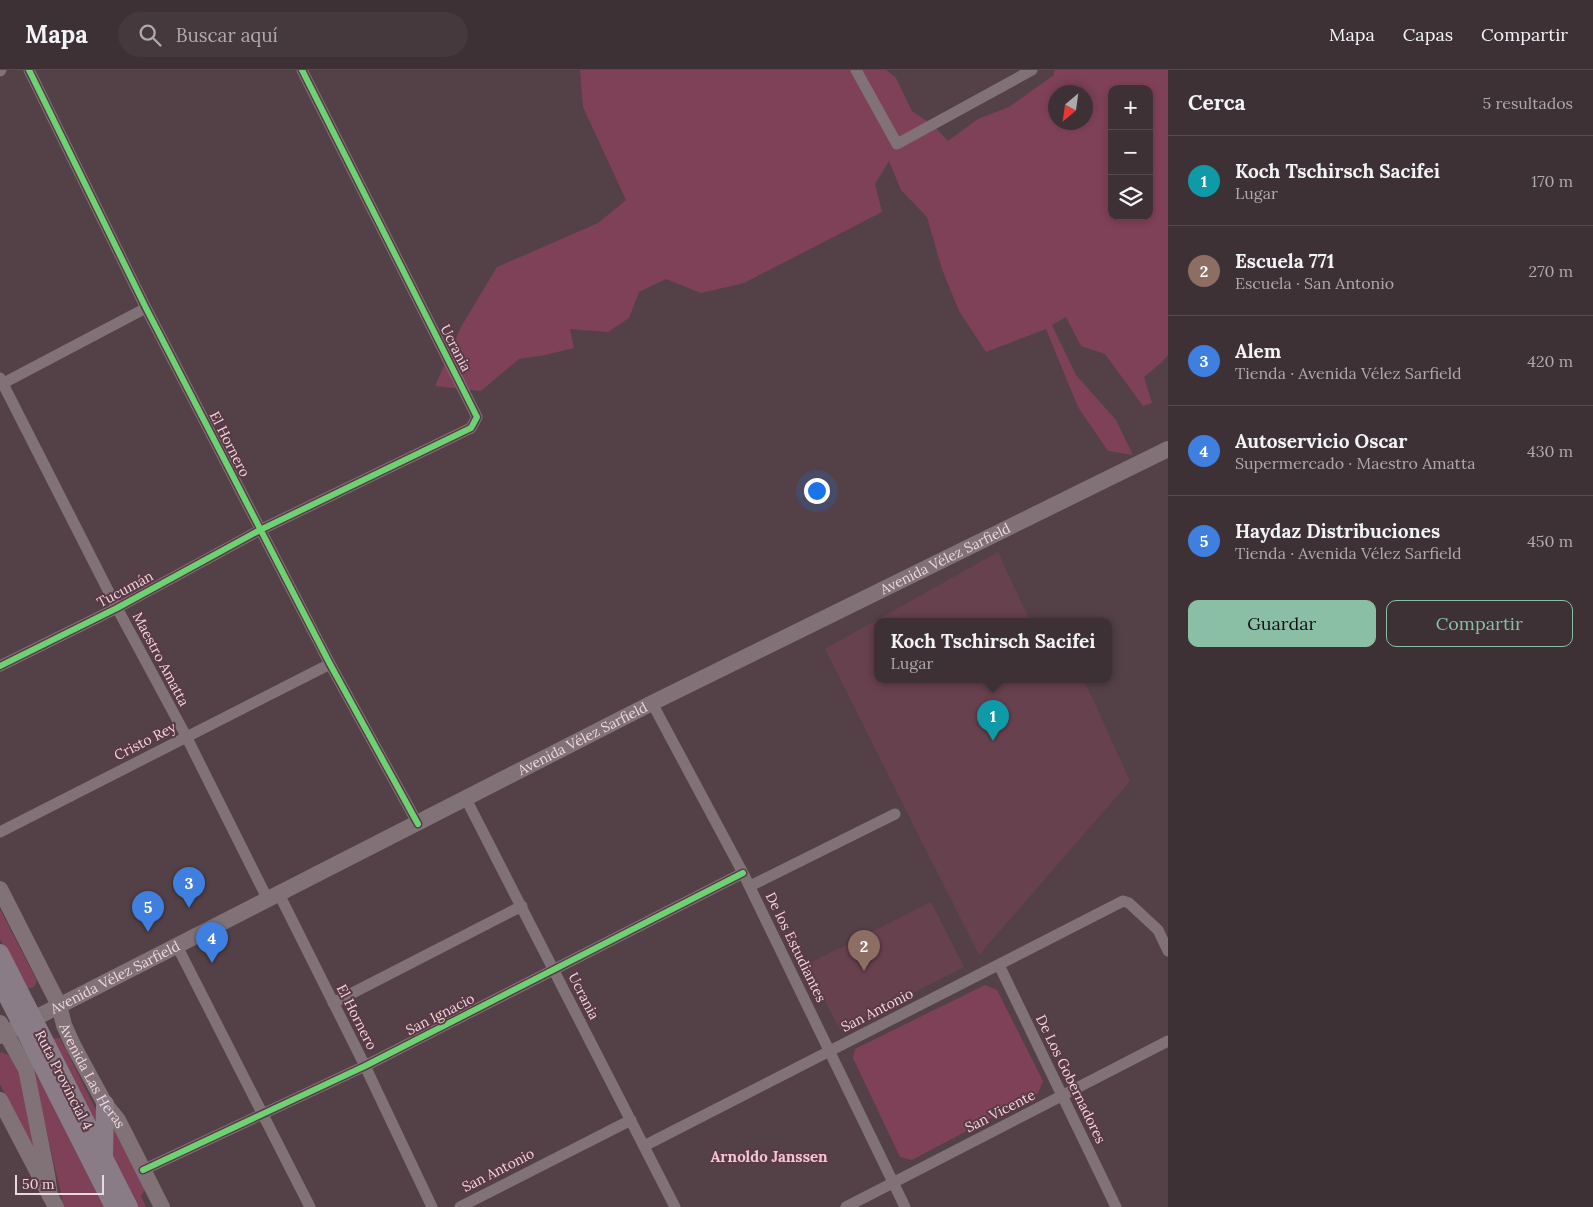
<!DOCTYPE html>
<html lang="es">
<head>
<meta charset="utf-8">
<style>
	:root { --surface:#3e3135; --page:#45393d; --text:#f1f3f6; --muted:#ada9ad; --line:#574c50; --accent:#8abfa5 }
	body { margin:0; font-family:Lora,serif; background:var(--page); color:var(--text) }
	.controls { position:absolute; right:15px; top:15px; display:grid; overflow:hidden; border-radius:10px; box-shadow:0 2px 8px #0003 }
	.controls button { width:45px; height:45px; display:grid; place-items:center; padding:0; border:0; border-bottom:1px solid var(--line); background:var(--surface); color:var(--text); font:25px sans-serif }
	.compass { position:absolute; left:1048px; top:15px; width:45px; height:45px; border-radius:50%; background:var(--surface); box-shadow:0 2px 8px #0003; rotate:209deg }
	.scale { position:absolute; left:15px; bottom:12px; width:89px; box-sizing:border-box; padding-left:5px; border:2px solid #edd7dd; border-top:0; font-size:14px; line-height:18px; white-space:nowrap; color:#edd7dd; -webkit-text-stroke:4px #5b3945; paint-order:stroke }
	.you { position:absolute; left:816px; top:420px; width:18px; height:18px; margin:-12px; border:4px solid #fff; border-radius:50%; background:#1a73e8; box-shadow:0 0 0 8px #1a73e833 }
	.badge { display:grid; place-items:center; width:32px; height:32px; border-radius:50%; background:var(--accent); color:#fff; font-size:16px; font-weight:700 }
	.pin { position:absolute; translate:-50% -41px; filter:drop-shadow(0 1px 2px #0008) }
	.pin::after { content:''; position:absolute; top:26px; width:18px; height:15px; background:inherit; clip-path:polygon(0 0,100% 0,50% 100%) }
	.popup { position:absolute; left:874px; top:548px; width:238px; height:65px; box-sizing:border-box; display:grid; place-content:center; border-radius:10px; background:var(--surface); filter:drop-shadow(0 1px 4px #0005); font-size:16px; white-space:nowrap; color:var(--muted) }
	.popup b { font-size:19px; color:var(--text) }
	.popup::after { content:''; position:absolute; left:50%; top:100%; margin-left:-10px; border:10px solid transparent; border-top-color:var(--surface) }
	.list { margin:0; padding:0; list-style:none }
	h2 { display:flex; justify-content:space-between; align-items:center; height:65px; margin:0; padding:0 20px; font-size:21px }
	h2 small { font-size:16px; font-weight:400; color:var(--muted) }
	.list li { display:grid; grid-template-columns:32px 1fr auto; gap:15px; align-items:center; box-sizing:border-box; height:90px; padding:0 20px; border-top:1px solid var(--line) }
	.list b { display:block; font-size:19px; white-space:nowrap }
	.list p { margin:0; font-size:16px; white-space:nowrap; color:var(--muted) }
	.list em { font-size:16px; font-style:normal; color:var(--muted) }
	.actions { display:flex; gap:10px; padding:15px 20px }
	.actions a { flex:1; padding:11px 0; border:1px solid var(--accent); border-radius:10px; text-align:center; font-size:18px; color:var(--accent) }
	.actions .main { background:var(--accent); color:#111 }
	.icon { flex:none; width:28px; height:28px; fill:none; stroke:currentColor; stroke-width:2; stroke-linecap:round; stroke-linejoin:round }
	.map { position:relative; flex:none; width:1168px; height:1137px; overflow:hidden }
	header { display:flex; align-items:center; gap:30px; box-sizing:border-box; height:70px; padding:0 25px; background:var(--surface); border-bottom:1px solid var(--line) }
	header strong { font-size:24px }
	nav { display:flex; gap:28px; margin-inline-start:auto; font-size:18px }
	.search { width:350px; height:45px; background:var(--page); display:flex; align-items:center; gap:12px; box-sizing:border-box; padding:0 18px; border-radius:28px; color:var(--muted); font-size:19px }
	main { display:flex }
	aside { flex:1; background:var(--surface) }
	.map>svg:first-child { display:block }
	.built { fill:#68414e }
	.green { fill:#7f4158; fill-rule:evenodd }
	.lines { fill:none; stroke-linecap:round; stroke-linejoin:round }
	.street { stroke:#817277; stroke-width:11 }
	.secondary { stroke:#817277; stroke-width:16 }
	.primary { stroke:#897c86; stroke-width:18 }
	.cycleway-casing { stroke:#5b3945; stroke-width:9 }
	.cycleway { stroke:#6cd273; stroke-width:6 }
	.labels { text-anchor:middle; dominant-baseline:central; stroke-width:4; stroke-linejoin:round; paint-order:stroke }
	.street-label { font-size:14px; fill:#edd7dd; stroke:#5b3945 }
	.neighbourhood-label { font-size:15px; font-weight:bold; fill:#f2c7d4; stroke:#5b3945 }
</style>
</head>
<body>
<header>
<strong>Mapa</strong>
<div class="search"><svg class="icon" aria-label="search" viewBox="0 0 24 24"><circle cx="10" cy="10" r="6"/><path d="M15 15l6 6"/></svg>Buscar aquí</div>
<nav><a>Mapa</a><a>Capas</a><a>Compartir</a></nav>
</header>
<main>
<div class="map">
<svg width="1168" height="1137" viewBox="0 0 1168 1137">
	<rect width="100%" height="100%" fill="#534147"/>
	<path class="built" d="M998,482L1029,549L1035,552H878V610H1084L1130,711L979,885L825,579Z
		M931,832L964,897L840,960L806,895Z"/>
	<path class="green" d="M580,0H886L896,8L912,41L934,56L948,71L978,49L1009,37L1054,5V0H1168V285L1162,292L1144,307L1152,333L1143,336L1105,284L1081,276L1066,247L1052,255L1076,305L1116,350L1133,385L1108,381L1078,337L1046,259L986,282L959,241L942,199L927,147L901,120L889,91L875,114L882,142L744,213L701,223L666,209L639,222L629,248L608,262L570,259L574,278L545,285L519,289L481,321L435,316L461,257L497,197L598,153L626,130L583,37ZM1112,19H1149V146H1112ZM1056,22H1086V52H1056Z
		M0,839L36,909V914L32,918H29L23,915L0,869Z
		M985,915L997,920L1043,1011L1038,1023L912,1090L900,1087L853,988L855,979Z
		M55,968H60L96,1040L100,1062L53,970Z
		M2,982L10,986L20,1004L35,1082L0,1014V983Z
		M31,994L109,1137H64Z
		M111,1052L146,1118L141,1126L146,1137H134L109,1089Z"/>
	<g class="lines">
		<path class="street" d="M29,0L146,238L330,594L418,754
			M856,0L897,74L1032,0
			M0,1L1,0
			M0,308L117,538L186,666L268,830
			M0,315L146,238
			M0,596L117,538L260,460L471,358L477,347L302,0
			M652,633L743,803L905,1137
			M466,729L675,1137
			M0,762L330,594
			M750,816L895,744
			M279,824L365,996L432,1137
			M177,876L310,1137
			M999,895L1116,1137
			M333,933L522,836
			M644,1076L1123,831L1129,833L1158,860L1168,881
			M143,1100L365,996L743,803
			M460,1137L631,1050
			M846,1137L1168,971"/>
		<g class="secondary">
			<path id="s1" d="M0,819L59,935L64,955L73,975L105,1034L118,1050L162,1137"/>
			<path d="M0,953L26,999L47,1104L50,1126"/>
			<path id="s2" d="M0,966L652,633L1168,379"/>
			<path d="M0,1030L56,1137"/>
		</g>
		<path class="primary" d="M0,883L129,1137
			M0,912L114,1137
			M104,1085L105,1034"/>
		<g class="cycleway-casing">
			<path id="cycleway" d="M29,0L146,238L330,594L418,754
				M0,596L117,538L260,460L471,358L477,347L302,0
				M143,1100L365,996L743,803"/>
		</g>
		<use href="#cycleway" class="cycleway"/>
	</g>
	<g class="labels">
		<g class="street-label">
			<text transform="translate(456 278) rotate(63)">Ucrania</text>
			<text transform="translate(230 374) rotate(63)">El Hornero</text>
			<text stroke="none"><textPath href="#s2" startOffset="1059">Avenida Vélez Sarfield</textPath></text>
			<text transform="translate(125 519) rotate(-28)">Tucumán</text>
			<text transform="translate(161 589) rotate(62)">Maestro Amatta</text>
			<text stroke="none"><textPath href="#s2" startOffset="654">Avenida Vélez Sarfield</textPath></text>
			<text transform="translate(145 671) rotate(-27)">Cristo Rey</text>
			<text transform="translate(796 877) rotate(64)">De los Estudiantes</text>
			<text stroke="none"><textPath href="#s2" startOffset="129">Avenida Vélez Sarfield</textPath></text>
			<text transform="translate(584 926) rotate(63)">Ucrania</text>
			<text transform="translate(877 940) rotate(-27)">San Antonio</text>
			<text transform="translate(440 944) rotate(-27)">San Ignacio</text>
			<text transform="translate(357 947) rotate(63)">El Hornero</text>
			<text stroke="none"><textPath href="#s1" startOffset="209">Avenida Las Heras</textPath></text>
			<text transform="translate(1071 1009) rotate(64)">De Los Gobernadores</text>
			<text transform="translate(64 1010) rotate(63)">Ruta Provincial 4</text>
			<text transform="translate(1000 1041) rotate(-27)">San Vicente</text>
			<text transform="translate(498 1100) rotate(-27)">San Antonio</text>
		</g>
		<g class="neighbourhood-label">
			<text x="769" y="1086">Arnoldo Janssen</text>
		</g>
	</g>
</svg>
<div class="controls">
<button>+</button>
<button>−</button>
<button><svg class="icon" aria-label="layers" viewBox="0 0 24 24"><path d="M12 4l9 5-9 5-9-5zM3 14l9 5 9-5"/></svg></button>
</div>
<svg class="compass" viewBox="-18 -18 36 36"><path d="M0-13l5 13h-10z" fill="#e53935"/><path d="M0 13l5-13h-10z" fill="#ada9ad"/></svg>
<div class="scale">50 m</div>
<div class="you"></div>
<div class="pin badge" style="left:993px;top:671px;background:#0f9aa8">1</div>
<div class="popup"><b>Koch Tschirsch Sacifei</b>Lugar</div>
<div class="pin badge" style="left:864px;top:901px;background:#8d6e63">2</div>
<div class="pin badge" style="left:189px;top:838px;background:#3f7fe0">3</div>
<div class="pin badge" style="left:212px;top:893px;background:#3f7fe0">4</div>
<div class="pin badge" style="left:148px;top:862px;background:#3f7fe0">5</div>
</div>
<aside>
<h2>Cerca<small>5 resultados</small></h2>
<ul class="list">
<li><span class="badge" style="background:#0f9aa8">1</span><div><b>Koch Tschirsch Sacifei</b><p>Lugar</p></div><em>170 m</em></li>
<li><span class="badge" style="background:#8d6e63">2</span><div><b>Escuela 771</b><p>Escuela · San Antonio</p></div><em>270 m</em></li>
<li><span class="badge" style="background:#3f7fe0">3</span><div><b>Alem</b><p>Tienda · Avenida Vélez Sarfield</p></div><em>420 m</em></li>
<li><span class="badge" style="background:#3f7fe0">4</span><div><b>Autoservicio Oscar</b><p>Supermercado · Maestro Amatta</p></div><em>430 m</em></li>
<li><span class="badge" style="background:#3f7fe0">5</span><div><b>Haydaz Distribuciones</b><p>Tienda · Avenida Vélez Sarfield</p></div><em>450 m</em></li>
</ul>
<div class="actions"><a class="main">Guardar</a><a>Compartir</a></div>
</aside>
</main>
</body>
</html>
